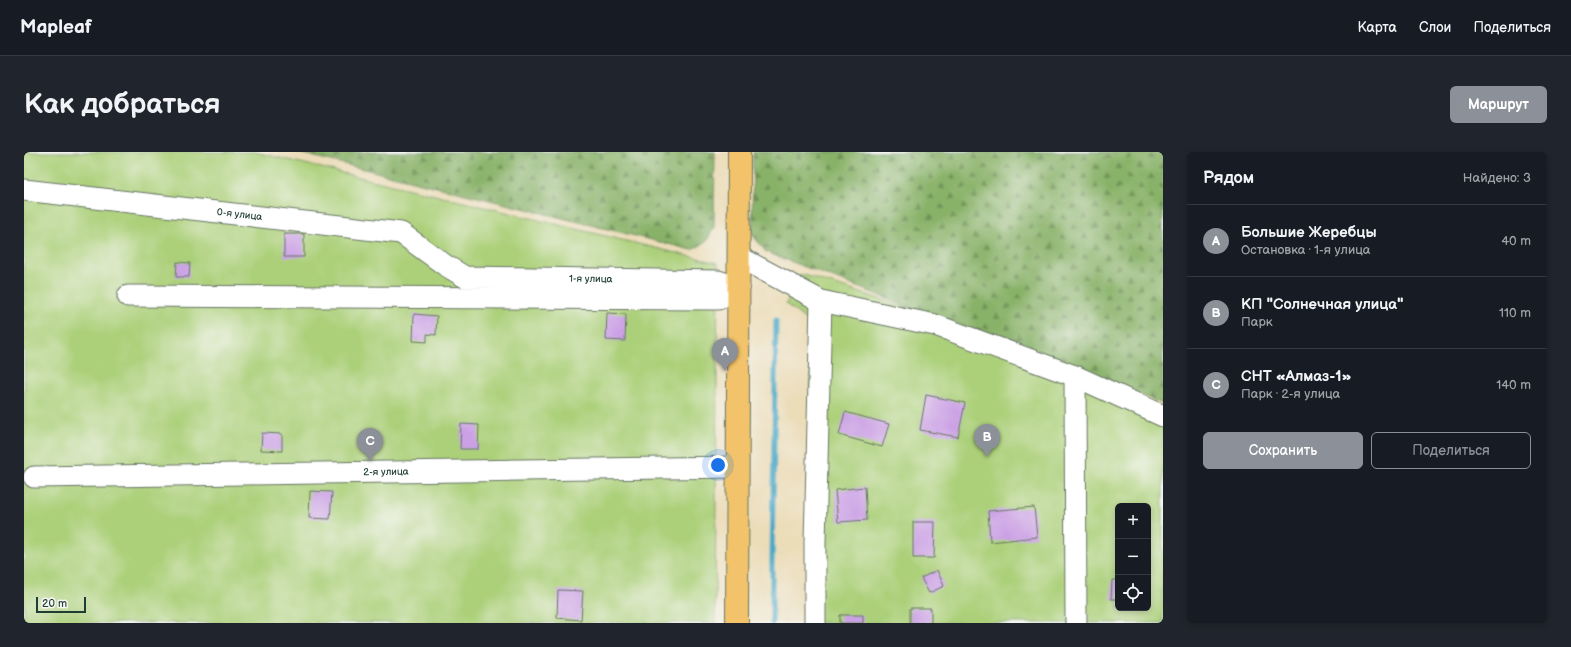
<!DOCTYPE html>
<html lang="ru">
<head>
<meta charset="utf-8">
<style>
	:root { --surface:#171b24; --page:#20242c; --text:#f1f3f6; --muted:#9ea1a6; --line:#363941; --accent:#8c9099 }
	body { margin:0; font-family:"Balsamiq Sans",sans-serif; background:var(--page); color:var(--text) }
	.controls { position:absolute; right:12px; bottom:12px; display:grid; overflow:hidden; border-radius:6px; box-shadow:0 2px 6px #0003 }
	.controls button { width:36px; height:36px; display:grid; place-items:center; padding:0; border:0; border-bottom:1px solid var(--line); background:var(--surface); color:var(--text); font:20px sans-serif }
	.scale { position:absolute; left:12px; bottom:10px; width:50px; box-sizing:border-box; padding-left:4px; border:2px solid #1f3d34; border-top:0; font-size:11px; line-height:14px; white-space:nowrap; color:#1f3d34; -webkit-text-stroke:3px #f6f6f2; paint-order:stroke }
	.you { position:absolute; left:694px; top:313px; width:14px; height:14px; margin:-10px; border:3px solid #fff; border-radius:50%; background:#1a73e8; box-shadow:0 0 0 6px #1a73e833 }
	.badge { display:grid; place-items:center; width:26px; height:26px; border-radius:50%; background:var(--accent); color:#fff; font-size:13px; font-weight:700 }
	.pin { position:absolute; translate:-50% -33px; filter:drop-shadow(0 1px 2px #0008) }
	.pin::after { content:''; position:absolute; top:21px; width:14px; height:12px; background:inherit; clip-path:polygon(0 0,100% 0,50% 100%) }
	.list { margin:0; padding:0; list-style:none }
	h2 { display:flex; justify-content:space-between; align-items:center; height:52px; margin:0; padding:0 16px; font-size:17px }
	h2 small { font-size:13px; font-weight:400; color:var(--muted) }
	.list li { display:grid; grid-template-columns:26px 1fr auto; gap:12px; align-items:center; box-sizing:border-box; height:72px; padding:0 16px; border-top:1px solid var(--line) }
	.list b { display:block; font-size:15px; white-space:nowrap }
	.list p { margin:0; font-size:13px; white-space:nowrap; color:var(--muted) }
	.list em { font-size:13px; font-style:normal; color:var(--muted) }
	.actions { display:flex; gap:8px; padding:12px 16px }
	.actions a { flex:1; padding:9px 0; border:1px solid var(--accent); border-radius:6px; text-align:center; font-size:14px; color:var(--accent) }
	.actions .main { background:var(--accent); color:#fff }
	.icon { flex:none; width:22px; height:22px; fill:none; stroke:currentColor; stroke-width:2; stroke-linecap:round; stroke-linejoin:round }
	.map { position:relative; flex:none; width:1139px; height:471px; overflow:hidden; border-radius:6px }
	header { display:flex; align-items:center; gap:24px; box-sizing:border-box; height:56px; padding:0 20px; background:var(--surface); border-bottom:1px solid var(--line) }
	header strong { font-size:19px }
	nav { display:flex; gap:22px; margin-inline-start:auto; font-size:14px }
	.intro { display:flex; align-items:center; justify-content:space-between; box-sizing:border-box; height:96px; padding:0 24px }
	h1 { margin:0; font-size:28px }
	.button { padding:10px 18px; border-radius:6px; background:var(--accent); color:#fff; font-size:14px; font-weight:700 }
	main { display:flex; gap:24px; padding:0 24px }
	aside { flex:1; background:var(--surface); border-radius:6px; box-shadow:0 2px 6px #0003 }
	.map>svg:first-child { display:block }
	.forest { fill:url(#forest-firs); stroke:#54784e }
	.garden { fill:#acd079; stroke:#668656; fill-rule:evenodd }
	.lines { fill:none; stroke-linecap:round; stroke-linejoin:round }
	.stream { stroke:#49a9c8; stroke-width:5 }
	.building { fill:#cba0e5 }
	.minor-casing { stroke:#677563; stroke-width:23 }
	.major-casing { stroke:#677563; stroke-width:24 }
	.minor { stroke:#fff; stroke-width:21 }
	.major { stroke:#f2c36a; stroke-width:22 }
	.labels { text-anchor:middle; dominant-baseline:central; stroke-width:3; stroke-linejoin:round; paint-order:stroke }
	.street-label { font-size:10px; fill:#1f3d34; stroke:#f6f6f2 }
</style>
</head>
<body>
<header>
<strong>Mapleaf</strong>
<nav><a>Карта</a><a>Слои</a><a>Поделиться</a></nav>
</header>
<div class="intro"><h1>Как добраться</h1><a class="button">Маршрут</a></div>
<main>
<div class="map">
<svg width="1139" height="471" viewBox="0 0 1139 471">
	<defs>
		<pattern id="forest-firs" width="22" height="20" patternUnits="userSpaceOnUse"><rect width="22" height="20" fill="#89b269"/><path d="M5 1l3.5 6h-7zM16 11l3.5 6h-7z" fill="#6f9257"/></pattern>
	</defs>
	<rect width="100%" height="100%" fill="#f6f6f2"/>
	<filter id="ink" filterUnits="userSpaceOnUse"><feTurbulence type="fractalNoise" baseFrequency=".025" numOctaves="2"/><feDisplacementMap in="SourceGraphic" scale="8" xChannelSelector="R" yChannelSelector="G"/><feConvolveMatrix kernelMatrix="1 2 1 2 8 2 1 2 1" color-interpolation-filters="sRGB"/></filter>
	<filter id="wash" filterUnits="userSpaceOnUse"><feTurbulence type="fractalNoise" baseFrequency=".012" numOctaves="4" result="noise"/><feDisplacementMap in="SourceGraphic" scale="16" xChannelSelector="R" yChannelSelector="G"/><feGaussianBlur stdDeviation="0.9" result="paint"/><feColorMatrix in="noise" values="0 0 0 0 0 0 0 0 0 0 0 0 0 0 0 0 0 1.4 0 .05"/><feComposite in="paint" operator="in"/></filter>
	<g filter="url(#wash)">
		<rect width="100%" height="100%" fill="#ecddb9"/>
		<path class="forest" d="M271,0H691L690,75L682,90L668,98Z
			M729,0H1139V252L742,100L728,82Z"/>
		<path class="garden" d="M0,0H231L694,111L691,471H0Z
			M776,122L933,171L1139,256V471H786L787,172L762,152ZM1094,354H1124V456H1094Z"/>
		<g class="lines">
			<path class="stream" d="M748,471V408L752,168"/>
		</g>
		<g id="blocks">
			<path class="building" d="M260,82H280V105H260Z
				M153,110L166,111L165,125H152Z
				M583,161L602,162L601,189L582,188Z
				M390,162L413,164L412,183L403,182V190L389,189Z
				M902,243L941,251L934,285L896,278Z
				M821,260L865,272L858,295L815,283Z
				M437,272L455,273L454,297H436Z
				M238,281L258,282V299L237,298Z
				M841,335L843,368L814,370L811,338Z
				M286,339L308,340L306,367L285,366Z
				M1010,355L1013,385L966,390L964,359Z
				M889,370H911L910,406H889Z
				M913,418L920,434L905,441L897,426Z
				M1088,428H1094V447H1087Z
				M534,438L559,439L557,468L533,466Z
				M886,456H907V471H886Z
				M816,463H839V471H816Z"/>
		</g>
	</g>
	<g filter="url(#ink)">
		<use href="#blocks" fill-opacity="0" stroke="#677563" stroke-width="1"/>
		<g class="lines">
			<g class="minor-casing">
				<g id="minor">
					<path id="s1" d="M0,38L377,81L421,113L441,125L694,129L715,136"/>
					<path d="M715,105L797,149L911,173L1051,224L1139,264"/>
					<path d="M104,144L694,147L715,136"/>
					<path d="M1051,224L1052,471"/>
					<path id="s2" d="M10,325L713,315"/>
					<path d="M791,471V391L797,149"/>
				</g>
			</g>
			<g class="major-casing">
				<path id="major" d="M713,471L715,0"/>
			</g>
			<use href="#minor" class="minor"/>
			<use href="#major" class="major"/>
		</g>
	</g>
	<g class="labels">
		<g class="street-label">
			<text stroke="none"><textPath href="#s1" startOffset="217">0-я улица</textPath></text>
			<text stroke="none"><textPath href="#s1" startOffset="583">1-я улица</textPath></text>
			<text stroke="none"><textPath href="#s2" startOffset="352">2-я улица</textPath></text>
		</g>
	</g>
</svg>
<div class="controls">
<button>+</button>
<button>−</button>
<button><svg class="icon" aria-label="locate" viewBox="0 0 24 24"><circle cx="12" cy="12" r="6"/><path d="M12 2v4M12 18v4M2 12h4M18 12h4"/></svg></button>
</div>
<div class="scale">20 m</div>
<div class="you"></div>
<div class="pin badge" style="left:701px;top:219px">A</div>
<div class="pin badge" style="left:963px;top:305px">B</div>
<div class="pin badge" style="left:346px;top:309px">C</div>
</div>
<aside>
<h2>Рядом<small>Найдено: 3</small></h2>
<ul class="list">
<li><span class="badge">A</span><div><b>Большие Жеребцы</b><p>Остановка · 1-я улица</p></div><em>40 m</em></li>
<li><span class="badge">B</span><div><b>КП &quot;Солнечная улица&quot;</b><p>Парк</p></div><em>110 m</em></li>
<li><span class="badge">C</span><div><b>СНТ «Алмаз-1»</b><p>Парк · 2-я улица</p></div><em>140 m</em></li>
</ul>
<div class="actions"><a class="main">Сохранить</a><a>Поделиться</a></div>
</aside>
</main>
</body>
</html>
